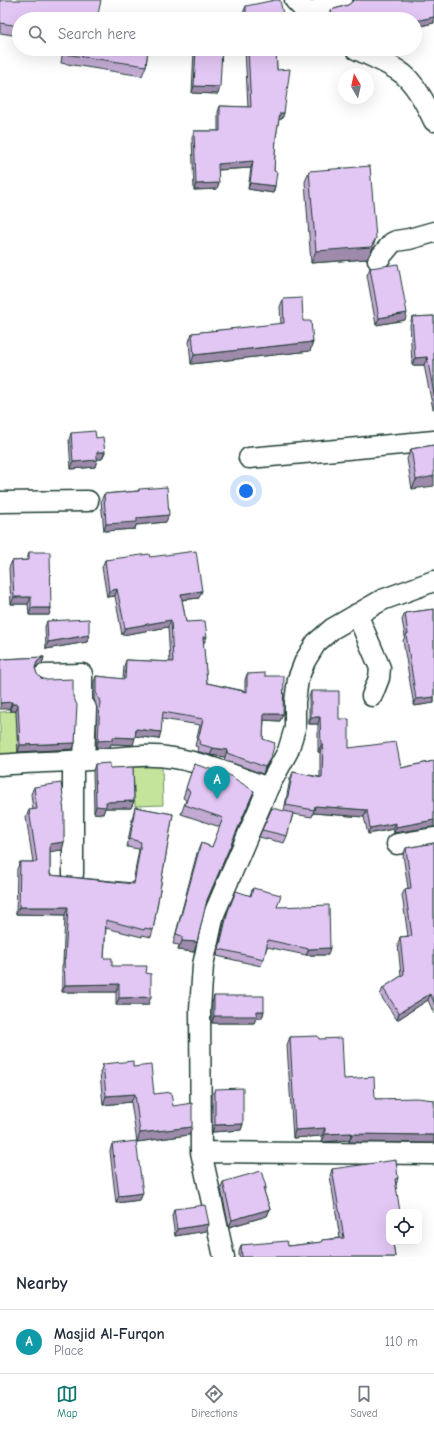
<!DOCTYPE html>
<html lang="en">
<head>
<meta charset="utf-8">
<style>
	:root { --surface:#fff; --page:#f2f2f3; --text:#1f2937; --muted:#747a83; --line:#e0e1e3; --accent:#0f766e }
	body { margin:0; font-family:"Comic Neue",sans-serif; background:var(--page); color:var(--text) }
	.controls { position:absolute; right:12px; bottom:12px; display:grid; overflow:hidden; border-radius:8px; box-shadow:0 4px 16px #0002 }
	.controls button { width:36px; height:36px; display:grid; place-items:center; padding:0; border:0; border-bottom:1px solid var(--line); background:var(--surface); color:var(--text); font:20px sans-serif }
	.compass { position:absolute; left:338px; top:68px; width:36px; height:36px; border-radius:50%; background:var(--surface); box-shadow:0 4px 16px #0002; rotate:351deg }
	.you { position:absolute; left:246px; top:491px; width:14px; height:14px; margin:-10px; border:3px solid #fff; border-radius:50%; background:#1a73e8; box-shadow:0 0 0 6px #1a73e833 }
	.badge { display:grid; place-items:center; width:26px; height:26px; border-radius:50%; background:var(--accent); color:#fff; font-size:13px; font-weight:700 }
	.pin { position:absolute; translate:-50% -33px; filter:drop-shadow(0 1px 2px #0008) }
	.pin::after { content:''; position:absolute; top:21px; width:14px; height:12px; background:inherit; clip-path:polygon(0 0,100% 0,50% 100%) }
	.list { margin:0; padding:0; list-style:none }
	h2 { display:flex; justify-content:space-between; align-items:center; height:52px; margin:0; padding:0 16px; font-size:17px }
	h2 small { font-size:13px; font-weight:400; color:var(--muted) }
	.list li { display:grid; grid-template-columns:26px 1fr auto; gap:12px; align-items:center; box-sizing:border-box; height:64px; padding:0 16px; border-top:1px solid var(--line) }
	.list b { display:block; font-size:15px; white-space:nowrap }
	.list p { margin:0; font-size:13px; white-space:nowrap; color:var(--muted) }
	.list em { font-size:13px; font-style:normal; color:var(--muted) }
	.icon { flex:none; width:22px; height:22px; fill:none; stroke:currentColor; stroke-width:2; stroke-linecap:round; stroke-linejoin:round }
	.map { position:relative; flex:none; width:434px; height:1257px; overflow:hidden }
	.search { position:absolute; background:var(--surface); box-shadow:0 4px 16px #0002; left:12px; right:12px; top:12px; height:44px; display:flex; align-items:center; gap:10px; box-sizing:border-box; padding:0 14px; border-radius:22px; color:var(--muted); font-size:15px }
	.sheet { height:116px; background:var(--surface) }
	nav { display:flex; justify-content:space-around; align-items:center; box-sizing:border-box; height:56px; border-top:1px solid var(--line); background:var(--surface); font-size:11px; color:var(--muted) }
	nav a { display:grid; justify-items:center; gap:2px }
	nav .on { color:var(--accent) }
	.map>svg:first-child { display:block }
	.green { fill:#c4e39b; stroke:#729068 }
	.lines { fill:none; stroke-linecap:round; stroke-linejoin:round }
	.minor-casing { stroke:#1f3d34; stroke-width:23 }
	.minor { stroke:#fff; stroke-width:20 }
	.wall { fill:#c2aad2; stroke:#1f3d34 }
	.shaded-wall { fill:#9e8bab; stroke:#1f3d34 }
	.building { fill:#e2c6f4; stroke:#1f3d34 }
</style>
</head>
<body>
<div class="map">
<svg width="434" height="1257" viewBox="0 0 434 1257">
	<rect width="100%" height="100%" fill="#fff"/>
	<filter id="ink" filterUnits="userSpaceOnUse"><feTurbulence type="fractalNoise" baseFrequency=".025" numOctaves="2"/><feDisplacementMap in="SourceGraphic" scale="8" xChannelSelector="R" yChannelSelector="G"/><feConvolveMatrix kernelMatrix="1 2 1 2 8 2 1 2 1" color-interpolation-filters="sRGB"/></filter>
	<g filter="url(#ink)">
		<path class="green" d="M16,711L18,760L0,763V712Z
			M162,766L163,805L135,806L133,767Z"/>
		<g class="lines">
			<g class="minor-casing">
				<path id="minor" d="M295,0L313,19
					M309,15L323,6L342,0
					M356,49C372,57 389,63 403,74C415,84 427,106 434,121
					M378,260L392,243L396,241L409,239L434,232
					M249,458L434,441
					M0,502L88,501
					M357,614L380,668L379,678L372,696
					M44,675L82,674V703L86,708L84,760
					M0,765C30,762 59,762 89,760C117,758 145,753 174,758C205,763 238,777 268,788
					M397,844L434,838
					M73,874V761
					M201,1152L434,1154
					M224,1257L201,1152L200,1010L203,965L214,914L268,788L288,751L295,728V702L298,679L305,661L316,643L332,629L382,600L434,581"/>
			</g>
			<use href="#minor" class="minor"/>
		</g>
		<path class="wall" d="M0,0L19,19V36L0,33Z
			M353,0H434V23L415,27V19H329L328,16L331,10L348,5L353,1Z
			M246,6L284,19H244L243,13Z
			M63,49H148L146,66L142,76L61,63Z
			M194,49H222L218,94L192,93Z
			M245,49H276L277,70L284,113L282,119H279L276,137L274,171L275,186L273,193L248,189L251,168L218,170L217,189L194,190L192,138L194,131H218V112L220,106L248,107Z
			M309,171L372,250L367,259L311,263L305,182Z
			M370,268L405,320L376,325L367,275Z
			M283,299L303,321L313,342L310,351L191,364L189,342L192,333L281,324L280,307Z
			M434,316V409H433L424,365H412L410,325L412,317Z
			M71,433L96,438L105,452L102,459H97L95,467L71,469L69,440Z
			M434,445L412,489L407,459L411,449Z
			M139,489L166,522L136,525L135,529L104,531L101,501L104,494L138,491Z
			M29,552L51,608L49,615H29L28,604H11L9,568L12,561L27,560Z
			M150,557L199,598L182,600L186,622L204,643H203L207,683L245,691V680L247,674L265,676L283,714L280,721L264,720L263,739L268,763L263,774L224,760L225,757L210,755L197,751L198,747L195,746L200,725L162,719L159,739L135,736L133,745L111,744L110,747L96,748L97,708L94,699V682L96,676L123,679L124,666L126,660L170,662L168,627L122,635L115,596L107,597L102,567L105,560Z
			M434,609V703L414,706L403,641L405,636L402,620L405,613Z
			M47,621L89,635L87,642L46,649L45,627Z
			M44,657L42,664L38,665L35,668L37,674L41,678L73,696L75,743L73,749L18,752L16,711H10L2,660V659Z
			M311,691L339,719L349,748L401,768L434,761V827H432L394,833L393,829L368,834L364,817L313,813L312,817L293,814L287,836L284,843L259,837L262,830L284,811L290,779L293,772L320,777V752H318V724H309V697Z
			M95,764L110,768L134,801L131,808H105L103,814L94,813L93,771Z
			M194,764L250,800L206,903L197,942L194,952L178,950L179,945L173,944L197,853L201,843L212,847L220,827L181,814L186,800L183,798Z
			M34,787L63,805L64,842L62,850L50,851V875L133,883L139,849L127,847L133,815L135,807L173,814L153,930L151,937L142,935V937L106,928L104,958L112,966L146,973L148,1005H116V992H62V966L63,963L65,915L16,914L17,869L20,862H33L26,817L29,810H33L31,794Z
			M434,843V1014L428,1000L397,1020L380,995L383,988L401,976L398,944L400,937L408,936L402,895L405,889L408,888L403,855L406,848Z
			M253,888L277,907L328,955H306L267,947L261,966L217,956L225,918L228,911L250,895Z
			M214,996L264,1011L262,1018H256L254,1023H212V1003Z
			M290,1037L319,1039L344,1079L375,1099L434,1100V1143L349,1142V1140L322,1142V1136L293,1138L287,1045Z
			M103,1064L133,1067L154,1094L173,1106L189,1135L137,1142L131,1102L103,1105L100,1073Z
			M215,1089L243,1124L241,1130L212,1132V1095Z
			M112,1144L143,1193L140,1200L116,1203L110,1151Z
			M332,1169L398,1178L389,1212L395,1257H239V1252L241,1245L288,1246L322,1242V1240L340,1238L330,1176Z
			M223,1182L266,1187L264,1191L270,1209L267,1216L229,1227L221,1189Z
			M174,1209L209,1224L206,1231L175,1236L172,1216Z"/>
		<path class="shaded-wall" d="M387,15L385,19H371Z
			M363,17L362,19H353Z
			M434,17V23L415,27V21Z
			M194,86L220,87L218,94L192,93Z
			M280,113H284L282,119H278Z
			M253,161L251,168L216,170L218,164Z
			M219,183L217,189L194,190L196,184Z
			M250,183L275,186L273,193L248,189Z
			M376,238L372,250L367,259L311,263L316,251Z
			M407,313L405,320L376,325L379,318Z
			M313,342L310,351L191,364L194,355Z
			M427,357L424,365H412L415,358Z
			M97,452H105L102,459H94Z
			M97,460L95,467L71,469L73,462Z
			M434,475V486L412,489L416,480Z
			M169,515L166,522L136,525L135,529L104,531L106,524L137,518Z
			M117,589L115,596L107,597L109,591Z
			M202,591L199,598L179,600L181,594Z
			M14,597H31L28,604H11Z
			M31,608H51L49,615H29Z
			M171,620L168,627L122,635L125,628Z
			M89,635L87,642L46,649L48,642Z
			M203,637H207L204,643L200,644Z
			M44,657L42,664L38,665L34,669L37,662L40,659Z
			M434,697V703L414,706L416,699Z
			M12,702L9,709H0V703Z
			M12,704H18L16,711H10Z
			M264,714H283L280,721L262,720Z
			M311,717H320L318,724H309Z
			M136,729L161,732L159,739L134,736Z
			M113,737L135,738L133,745L111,744L110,747L96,748L98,741Z
			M75,743L73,749L18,752L20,745Z
			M321,745H323L320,752H318Z
			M213,748L227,750L225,757L210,755Z
			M271,757L268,763L263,774L265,767Z
			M254,791L250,800L203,909L207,900Z
			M134,801L131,808H105L103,814L94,813L96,806L106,802Z
			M315,806L367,810L364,817L313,813Z
			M434,820V827H432L394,833L396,827Z
			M396,823L393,829L368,834L370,828Z
			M64,842L62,850L48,852L50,844Z
			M19,907H68L65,915L16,914Z
			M182,941L197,942L194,952L178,950Z
			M330,948L328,955H306L309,949Z
			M119,984L116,992H62L65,985Z
			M430,994L428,1000L397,1020L399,1013Z
			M151,997L148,1005H116L119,998Z
			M257,1011H264L262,1018H256L254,1023H212L214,1016Z
			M135,1094L131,1102L103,1105L106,1096Z
			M243,1124L241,1130L212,1132L215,1125Z
			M192,1127L189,1135L137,1142L140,1133Z
			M325,1128L322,1136L293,1138L295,1130Z
			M352,1133L349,1140L322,1142L325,1134Z
			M352,1134L434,1135V1143L349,1142Z
			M143,1193L140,1200L116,1203L119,1196Z
			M270,1209L267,1216L229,1227L232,1220Z
			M209,1224L206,1231L175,1236L177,1229Z"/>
		<path class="building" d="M0,0H101L97,19H19V26L0,23Z
			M275,0H280L284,19H246V6Z
			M354,0H434V17L415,21V19H387V15L371,19H364L363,17L353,19H333L331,10L348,5L353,1Z
			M65,49H148L146,66L64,54Z
			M196,49H222L220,87L194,86Z
			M248,49H276L277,70L290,69L284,113H280L276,137L274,171L277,172L275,186L250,183L253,161L218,164L219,183L196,184L194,131H220V106L251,107Z
			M370,166L376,238L371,247L316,251L309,171Z
			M398,264L407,313L379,318L370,268Z
			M302,298L303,321H311L313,342L194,355L192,333L284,323L283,299Z
			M434,316V394L427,357L415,358L412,317Z
			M95,431L96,438L103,437L105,452H97V460L73,462L71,433Z
			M434,445V476L416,480L411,449Z
			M167,487L169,515L137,518V522L106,524L104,494L139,491V489Z
			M196,551L202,591L181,594L186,622L205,621L207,637H203L207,683L247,692V674L265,673V676H284L283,714H264L263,739L275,743L271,757L265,767L227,753V750L213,748L199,744L200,740H198L203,719L163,712L161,732L136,729L135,738L113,737V740L98,741L100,702L96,692V676L125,679L126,660L173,662L171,620L125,628L117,589L109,591L105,560L149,554L150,557Z
			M29,552H50L51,608H31V597H14L12,561L29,560Z
			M434,609V697L416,699L406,634H408L405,613Z
			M89,619V635L48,642L47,621Z
			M44,657L40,659L37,662L35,668L37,674L41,678L47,680L73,679V696L77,705L75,743L20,745L18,704H12V702L0,703V660H3L2,659Z
			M311,691H339V719H349V748L396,742L401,768L434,761V820L396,827V823L370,828L367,810L315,806L314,810L286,805L293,772L322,778L323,745H321L320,717H311Z
			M110,763V768L133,767L134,801L106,802V807L96,806L95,764Z
			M194,764L229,775L254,791L207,900L197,942L182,941V936L176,934L201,843L212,847L223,818L185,805L190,791L186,788Z
			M61,783L64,802L63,803L64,813V842L50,844V875L134,884L141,842L130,839L135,807L173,814L153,930L145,928L144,930L106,920L104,958H112V966H147L146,973L151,974V997L119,998V984L65,985L64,959H65L68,907H19L20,862H37L29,810L37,809L34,787Z
			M272,808L293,813L287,836L262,830Z
			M434,843V1002L430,994L399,1013L383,988L404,974L400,937L412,936L405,889L411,888L406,848Z
			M253,888L281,895L277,907L329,905L330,948L309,949L268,940L264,959L219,949L228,911L236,891L251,896Z
			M214,996H264V1011H257V1016H214Z
			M318,1036L319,1039L342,1038L344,1079L374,1077L375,1099L417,1098L434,1100V1135L352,1134V1133L325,1134V1128L295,1130L290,1037Z
			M133,1061V1067L151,1065L154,1094L171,1092L173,1106L192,1103V1127L140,1133L135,1094L106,1096L103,1064Z
			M243,1088V1124L215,1125V1089Z
			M136,1141L143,1193L119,1196L112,1144Z
			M396,1160L398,1178L395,1179L400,1212H389V1242H393L395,1257H242L241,1245L287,1241L288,1246L322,1242V1240L344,1238L332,1169Z
			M261,1171L266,1187L263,1188L270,1209L232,1220L223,1182Z
			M205,1205L209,1224L177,1229L174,1209Z"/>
	</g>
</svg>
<div class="controls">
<button><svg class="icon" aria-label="locate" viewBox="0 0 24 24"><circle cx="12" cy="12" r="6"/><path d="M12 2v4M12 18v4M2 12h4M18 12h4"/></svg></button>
</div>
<svg class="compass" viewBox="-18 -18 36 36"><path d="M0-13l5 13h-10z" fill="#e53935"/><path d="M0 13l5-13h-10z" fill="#747a83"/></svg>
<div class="you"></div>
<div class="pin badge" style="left:217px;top:799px;background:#0f9aa8">A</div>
<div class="search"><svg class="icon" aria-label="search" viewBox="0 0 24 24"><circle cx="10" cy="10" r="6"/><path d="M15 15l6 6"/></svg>Search here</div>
</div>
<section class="sheet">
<h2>Nearby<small></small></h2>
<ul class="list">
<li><span class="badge" style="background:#0f9aa8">A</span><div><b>Masjid Al-Furqon</b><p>Place</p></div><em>110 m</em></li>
</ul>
</section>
<nav>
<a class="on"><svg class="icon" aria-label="map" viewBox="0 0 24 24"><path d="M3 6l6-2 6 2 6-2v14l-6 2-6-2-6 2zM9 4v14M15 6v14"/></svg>Map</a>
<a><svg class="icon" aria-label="directions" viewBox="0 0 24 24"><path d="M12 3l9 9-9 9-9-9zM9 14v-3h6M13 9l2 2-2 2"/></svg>Directions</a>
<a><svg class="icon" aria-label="saved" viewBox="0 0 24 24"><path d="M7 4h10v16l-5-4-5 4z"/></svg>Saved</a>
</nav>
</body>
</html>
